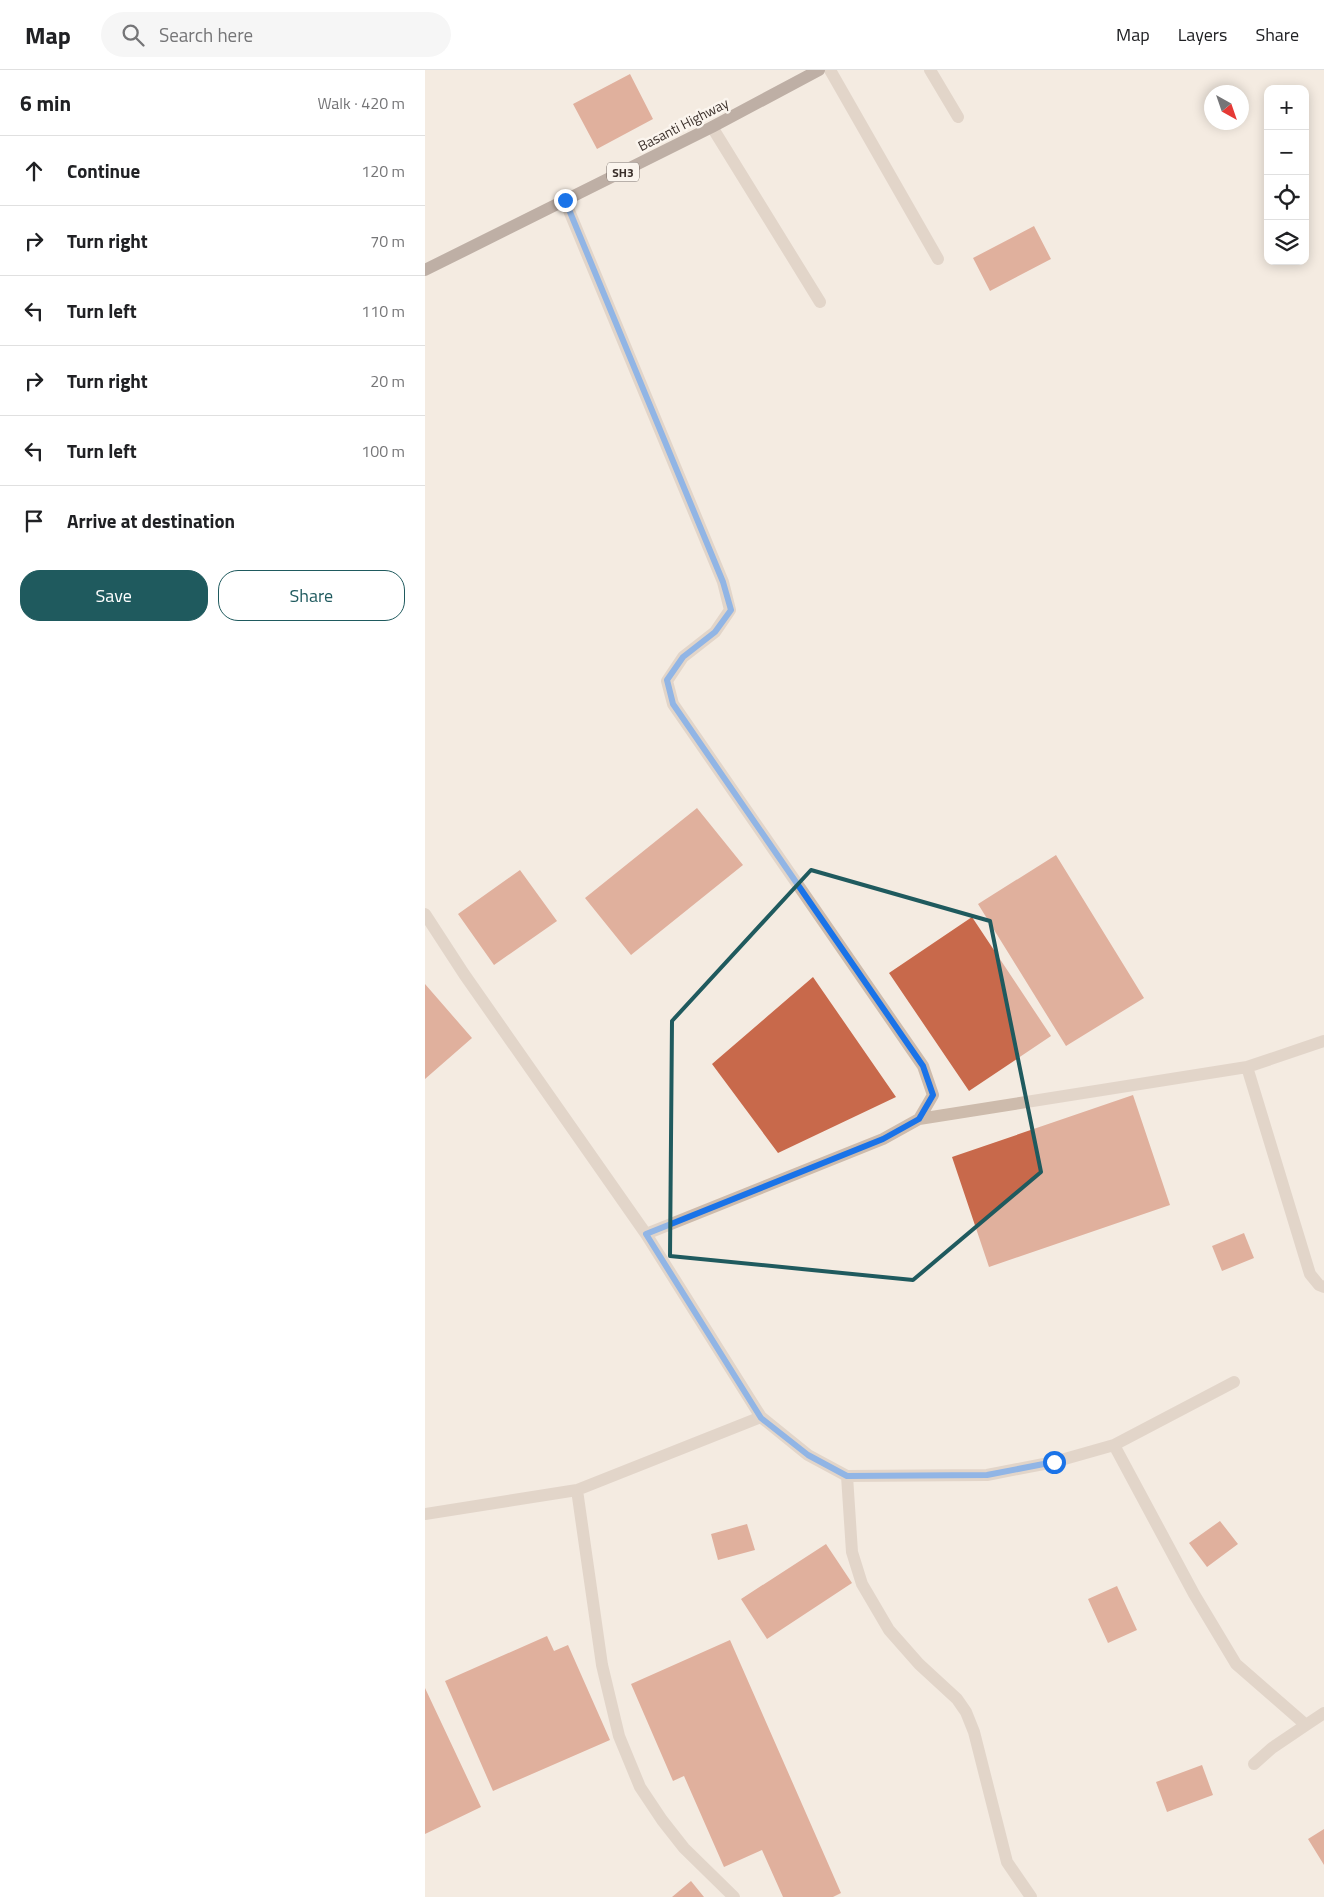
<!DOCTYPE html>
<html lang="en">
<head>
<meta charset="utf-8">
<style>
	:root { --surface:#fff; --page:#f6f6f6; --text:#202124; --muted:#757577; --line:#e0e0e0; --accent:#1f5a5e }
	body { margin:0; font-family:"Titillium Web",sans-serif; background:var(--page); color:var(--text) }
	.controls { position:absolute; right:15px; top:15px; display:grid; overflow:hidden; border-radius:10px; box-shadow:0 2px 12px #0003 }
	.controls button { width:45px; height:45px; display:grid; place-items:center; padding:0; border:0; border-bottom:1px solid var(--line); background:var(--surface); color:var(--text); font:25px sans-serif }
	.compass { position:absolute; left:779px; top:15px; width:45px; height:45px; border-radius:50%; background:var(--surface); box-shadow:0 2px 12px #0003; rotate:140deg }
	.stop { position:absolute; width:15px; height:15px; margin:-11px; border:4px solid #1a73e8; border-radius:50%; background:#fff }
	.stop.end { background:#1a73e8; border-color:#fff; box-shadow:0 1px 5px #0008 }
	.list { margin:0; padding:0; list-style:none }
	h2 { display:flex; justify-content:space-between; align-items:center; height:65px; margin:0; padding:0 20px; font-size:21px }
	h2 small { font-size:16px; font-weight:400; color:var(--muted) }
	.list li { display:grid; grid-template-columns:32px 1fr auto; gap:15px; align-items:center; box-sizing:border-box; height:70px; padding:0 20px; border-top:1px solid var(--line) }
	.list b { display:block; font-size:19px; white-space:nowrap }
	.list em { font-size:16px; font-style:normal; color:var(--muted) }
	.actions { display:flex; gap:10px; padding:15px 20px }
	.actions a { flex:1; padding:11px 0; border:1px solid var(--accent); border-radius:20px; text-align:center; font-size:18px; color:var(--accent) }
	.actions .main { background:var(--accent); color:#fff }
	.icon { flex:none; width:28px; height:28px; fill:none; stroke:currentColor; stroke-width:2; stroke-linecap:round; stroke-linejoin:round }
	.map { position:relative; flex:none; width:899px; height:1827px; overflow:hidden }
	header { display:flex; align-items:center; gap:30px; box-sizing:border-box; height:70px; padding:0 25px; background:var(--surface); border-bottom:1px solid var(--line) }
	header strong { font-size:24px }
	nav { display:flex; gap:28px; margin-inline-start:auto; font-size:18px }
	.search { width:350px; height:45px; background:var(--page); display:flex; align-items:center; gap:12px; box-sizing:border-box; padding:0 18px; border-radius:28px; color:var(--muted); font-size:19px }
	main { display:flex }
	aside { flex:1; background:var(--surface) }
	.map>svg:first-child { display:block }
	.building { fill:#c8694b }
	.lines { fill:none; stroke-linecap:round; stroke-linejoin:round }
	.minor { stroke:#cdbbac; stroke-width:12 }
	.major { stroke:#7d675c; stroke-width:12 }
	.route { stroke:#1a73e8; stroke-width:6 }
	.marked { fill:none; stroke:#1f5a5e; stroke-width:4; stroke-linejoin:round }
	.labels { text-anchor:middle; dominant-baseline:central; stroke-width:5; stroke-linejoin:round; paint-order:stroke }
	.shield { fill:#fbf5ee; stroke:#756b66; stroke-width:1 }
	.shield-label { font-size:12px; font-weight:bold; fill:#3b302b }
	.street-label { font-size:14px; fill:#3b302b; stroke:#fbf5ee }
</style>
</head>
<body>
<header>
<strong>Map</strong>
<div class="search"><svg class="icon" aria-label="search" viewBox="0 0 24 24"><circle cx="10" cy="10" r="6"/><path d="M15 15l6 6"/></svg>Search here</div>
<nav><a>Map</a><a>Layers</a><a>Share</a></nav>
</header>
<main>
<aside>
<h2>6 min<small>Walk · 420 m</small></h2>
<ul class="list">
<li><svg class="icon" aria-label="ahead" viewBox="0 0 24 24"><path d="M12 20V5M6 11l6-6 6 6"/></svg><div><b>Continue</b></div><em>120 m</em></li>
<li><svg class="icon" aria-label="right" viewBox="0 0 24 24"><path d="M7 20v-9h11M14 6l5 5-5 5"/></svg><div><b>Turn right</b></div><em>70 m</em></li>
<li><svg class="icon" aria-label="left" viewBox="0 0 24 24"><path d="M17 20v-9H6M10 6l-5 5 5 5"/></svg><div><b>Turn left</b></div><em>110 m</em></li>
<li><svg class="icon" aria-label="right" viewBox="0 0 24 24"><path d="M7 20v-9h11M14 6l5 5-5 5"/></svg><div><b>Turn right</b></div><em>20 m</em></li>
<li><svg class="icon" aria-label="left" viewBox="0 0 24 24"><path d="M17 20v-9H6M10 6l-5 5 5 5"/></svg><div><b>Turn left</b></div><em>100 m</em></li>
<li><svg class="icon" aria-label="arrive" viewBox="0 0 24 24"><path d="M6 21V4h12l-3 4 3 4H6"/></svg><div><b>Arrive at destination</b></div></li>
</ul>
<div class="actions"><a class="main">Save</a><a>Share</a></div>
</aside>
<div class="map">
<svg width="899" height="1827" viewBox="0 0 899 1827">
	<rect width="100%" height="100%" fill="#f4ebe1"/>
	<path class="building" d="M205,4L228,49L172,79L148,34Z
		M609,156L626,189L565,221L548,188Z
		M272,738L318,795L206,885L160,828Z
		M631,785L719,928L641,976L553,834Z
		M95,800L132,851L69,895L33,844Z
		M547,847L626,966L544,1021L464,903Z
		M388,907L471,1027L353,1083L287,994Z
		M0,914L47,968L0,1009Z
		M708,1025L745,1135L564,1197L527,1087Z
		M819,1163L829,1188L797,1201L787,1176Z
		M795,1451L813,1474L782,1497L764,1473Z
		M322,1454L330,1480L293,1490L286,1464Z
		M401,1474L427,1513L342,1569L316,1529Z
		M692,1516L712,1560L683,1573L663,1529Z
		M122,1566L129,1581L143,1575L185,1670L68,1721L20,1611Z
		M305,1570L416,1823L408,1827H358L337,1780L299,1797L259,1706L248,1711L206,1614Z
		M0,1618L56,1737L0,1764Z
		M777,1695L788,1725L742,1742L731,1712Z
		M899,1759V1795L883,1769Z
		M266,1811L279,1827H247Z"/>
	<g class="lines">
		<path class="minor" d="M405,0L513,189
			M505,0L533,47
			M287,57L395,232
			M140,131L298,512L305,540L290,562L258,587L242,611L248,634L498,996L508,1025L494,1049L458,1069L221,1164
			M0,844L39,904L221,1164L336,1347L383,1385L422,1406L562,1405L629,1392L689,1375L809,1312
			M822,997L885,1204L894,1215L899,1217
			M494,1049L822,997L899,971
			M689,1375L769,1524L811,1594L881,1655L899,1643
			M422,1406L427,1482L437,1514L464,1560L494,1594L532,1629L541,1642L549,1662L582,1792L606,1827
			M152,1420L177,1595L194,1666L215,1717L237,1750L259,1778L309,1827
			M0,1444L152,1420L336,1347
			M829,1694L847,1678L881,1655"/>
		<path class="major" d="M0,200L287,57L394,0"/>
	</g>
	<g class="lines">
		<path class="route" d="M140,130L298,512L306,540L290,562L258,587L242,610L248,634L498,996L508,1025L494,1049L458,1069L221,1164L336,1348L383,1385L422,1406L562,1405L629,1392"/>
	</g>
	<path d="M0 0H899V1827H0ZM386,800L565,851L616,1102L488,1210L245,1186L247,951Z" fill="#f4ebe1" fill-opacity=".55" fill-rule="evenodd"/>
	<path class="marked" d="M386,800L565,851L616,1102L488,1210L245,1186L247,951Z"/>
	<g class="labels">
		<rect class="shield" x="182" y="92.5" width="32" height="19" rx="4"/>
		<g class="shield-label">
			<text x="198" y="102">SH3</text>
		</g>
		<g class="street-label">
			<text transform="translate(258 54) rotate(-27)">Basanti Highway</text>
		</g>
	</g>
</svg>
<div class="controls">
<button>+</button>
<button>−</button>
<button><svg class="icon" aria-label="locate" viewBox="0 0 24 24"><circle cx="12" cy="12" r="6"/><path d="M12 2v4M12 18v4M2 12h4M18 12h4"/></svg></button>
<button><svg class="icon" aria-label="layers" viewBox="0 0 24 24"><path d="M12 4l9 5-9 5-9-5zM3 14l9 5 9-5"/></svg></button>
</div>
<svg class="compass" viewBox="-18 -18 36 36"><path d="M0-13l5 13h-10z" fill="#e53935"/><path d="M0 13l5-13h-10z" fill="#757577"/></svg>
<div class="stop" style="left:629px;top:1392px"></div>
<div class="stop end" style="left:140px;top:130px"></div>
</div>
</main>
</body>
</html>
